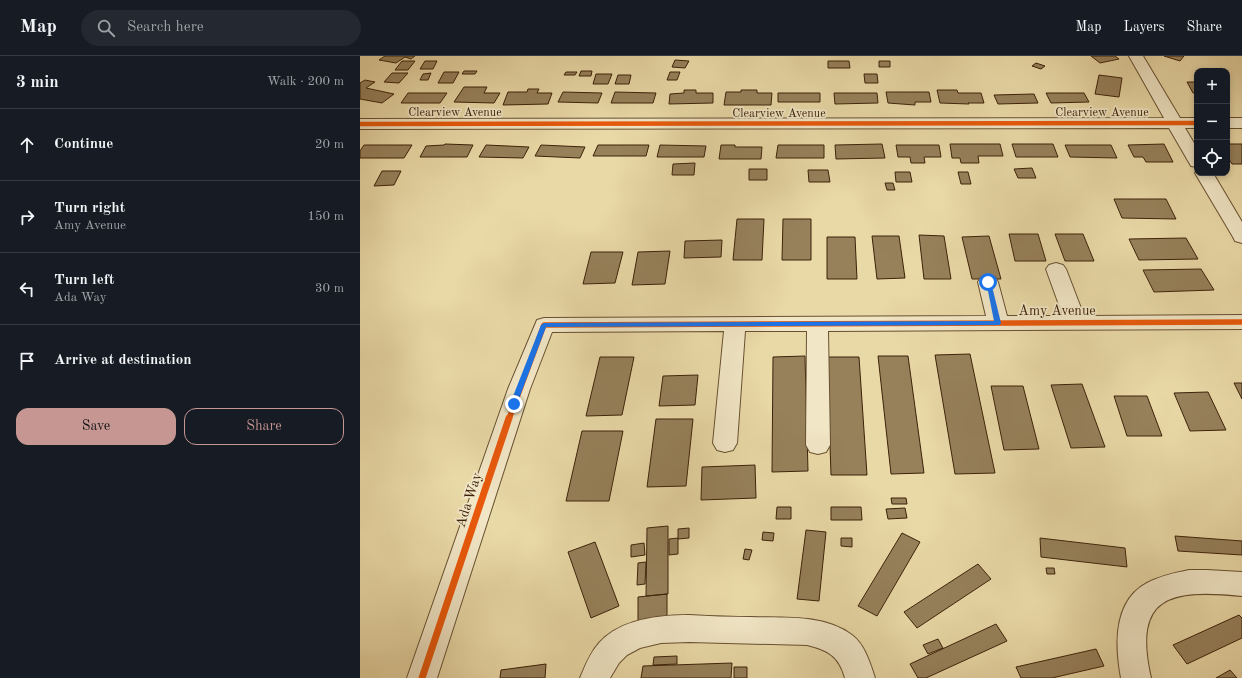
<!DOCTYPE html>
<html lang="en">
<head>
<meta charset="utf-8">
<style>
	:root { --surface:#171b24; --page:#242831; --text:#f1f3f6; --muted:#9ea1a6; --line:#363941; --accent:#c59692 }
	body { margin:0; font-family:"Old Standard TT",serif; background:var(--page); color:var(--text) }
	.controls { position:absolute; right:12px; top:12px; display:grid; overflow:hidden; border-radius:8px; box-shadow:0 2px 6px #0003 }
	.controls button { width:36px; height:36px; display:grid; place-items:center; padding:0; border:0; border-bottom:1px solid var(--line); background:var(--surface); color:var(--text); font:20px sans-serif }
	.stop { position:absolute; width:12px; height:12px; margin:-9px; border:3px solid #1a73e8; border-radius:50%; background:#fff }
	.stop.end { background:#1a73e8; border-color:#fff; box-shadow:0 1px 4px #0008 }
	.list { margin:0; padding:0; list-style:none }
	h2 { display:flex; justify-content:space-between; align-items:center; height:52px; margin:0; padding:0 16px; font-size:17px }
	h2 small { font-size:13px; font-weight:400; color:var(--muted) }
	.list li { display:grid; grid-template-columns:26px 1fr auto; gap:12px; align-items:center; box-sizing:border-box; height:72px; padding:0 16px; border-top:1px solid var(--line) }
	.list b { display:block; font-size:15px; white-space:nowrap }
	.list p { margin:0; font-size:13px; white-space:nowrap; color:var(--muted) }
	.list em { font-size:13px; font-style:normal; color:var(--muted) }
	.actions { display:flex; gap:8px; padding:12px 16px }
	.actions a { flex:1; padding:9px 0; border:1px solid var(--accent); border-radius:12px; text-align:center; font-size:14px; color:var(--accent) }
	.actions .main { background:var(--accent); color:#111 }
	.icon { flex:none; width:22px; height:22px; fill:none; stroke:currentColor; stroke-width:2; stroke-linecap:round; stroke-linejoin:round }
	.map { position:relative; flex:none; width:882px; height:622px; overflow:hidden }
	header { display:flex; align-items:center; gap:24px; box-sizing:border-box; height:56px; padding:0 20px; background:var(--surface); border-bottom:1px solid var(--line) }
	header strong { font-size:19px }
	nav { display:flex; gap:22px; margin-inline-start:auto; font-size:14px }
	.search { width:280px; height:36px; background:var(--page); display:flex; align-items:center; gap:10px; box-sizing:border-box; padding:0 14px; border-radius:22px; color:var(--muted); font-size:15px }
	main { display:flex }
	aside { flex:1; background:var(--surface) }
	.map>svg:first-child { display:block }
	.building { fill:#96815b; stroke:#3d2209 }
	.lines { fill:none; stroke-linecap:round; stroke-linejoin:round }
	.minor-casing { stroke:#685030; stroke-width:2 }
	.minor { fill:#f1e6c6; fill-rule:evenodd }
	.cycleway-far2-casing { stroke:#f1e6c6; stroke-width:6 }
	.cycleway-far1-casing { stroke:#f1e6c6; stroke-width:8 }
	.cycleway-casing { stroke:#f1e6c6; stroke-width:10 }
	.cycleway-far2 { stroke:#e8590c; stroke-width:4.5 }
	.cycleway-far1 { stroke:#e8590c; stroke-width:5.5 }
	.cycleway { stroke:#e8590c; stroke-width:7 }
	.route { fill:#1a73e8 }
	.labels { text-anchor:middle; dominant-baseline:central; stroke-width:3.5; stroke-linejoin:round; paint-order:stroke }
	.far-street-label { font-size:12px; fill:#3d2209; stroke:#f1e6c6 }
	.street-label { font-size:14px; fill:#3d2209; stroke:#f1e6c6 }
</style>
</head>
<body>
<header>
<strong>Map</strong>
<div class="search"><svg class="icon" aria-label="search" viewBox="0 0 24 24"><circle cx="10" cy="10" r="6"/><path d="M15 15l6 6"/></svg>Search here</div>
<nav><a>Map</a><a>Layers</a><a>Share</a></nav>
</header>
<main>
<aside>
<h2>3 min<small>Walk · 200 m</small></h2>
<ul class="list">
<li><svg class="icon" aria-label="ahead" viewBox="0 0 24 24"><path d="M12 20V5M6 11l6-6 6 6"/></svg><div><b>Continue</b></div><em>20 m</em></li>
<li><svg class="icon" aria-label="right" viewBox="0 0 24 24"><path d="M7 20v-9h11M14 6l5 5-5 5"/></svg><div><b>Turn right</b><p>Amy Avenue</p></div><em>150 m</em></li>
<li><svg class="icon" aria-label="left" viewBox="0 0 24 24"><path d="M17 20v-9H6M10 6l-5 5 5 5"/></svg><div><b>Turn left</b><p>Ada Way</p></div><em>30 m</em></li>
<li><svg class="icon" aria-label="arrive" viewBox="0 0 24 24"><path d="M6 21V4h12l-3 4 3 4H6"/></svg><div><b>Arrive at destination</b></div></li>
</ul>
<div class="actions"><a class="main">Save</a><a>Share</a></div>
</aside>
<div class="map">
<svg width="882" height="622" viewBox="0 0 882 622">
	<rect width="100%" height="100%" fill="#e9d9a7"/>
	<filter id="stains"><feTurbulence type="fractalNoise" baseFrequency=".005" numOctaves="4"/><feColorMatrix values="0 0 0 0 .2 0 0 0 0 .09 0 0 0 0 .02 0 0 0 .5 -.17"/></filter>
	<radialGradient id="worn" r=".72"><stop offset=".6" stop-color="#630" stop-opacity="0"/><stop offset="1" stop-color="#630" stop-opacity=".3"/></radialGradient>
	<path class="building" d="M25,0H55L51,3L45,1L36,7L19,4Z
		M731,0H755L759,3L740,7Z
		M804,0H824L820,5Z
		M315,4L329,5L325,12L312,11Z
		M42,5H55L48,14H35Z
		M65,5H77L73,13H60Z
		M468,5H489L490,12H468Z
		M519,5H530V11H519Z
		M676,7L685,10L681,13L672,10Z
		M104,15H117L115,18H102Z
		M221,15H232L231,20H219Z
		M84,16H99L93,27H78Z
		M206,16H217L215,19H204Z
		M310,16H320L317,24H307Z
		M32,17H48L39,27L24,26Z
		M71,17L68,24H60L63,18Z
		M236,18H252L248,28H233Z
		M504,18H517L518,27H505Z
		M258,19H271L269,28H255Z
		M739,19L762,22L759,41L735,38Z
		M5,24L15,26L6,32L34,38L22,47L0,43V27Z
		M827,26H837V37H833Z
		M104,31H127L124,37H140L134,47L94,46Z
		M168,33H179L177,37H192L188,48L143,49L148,36H167Z
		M324,34H336V37H353V47L309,48L310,38L324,37Z
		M381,34H397V37H412L411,49H364L366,36H381Z
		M577,34H597L598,37H621L624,47H608L609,48L580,47Z
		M203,36L242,37L238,47L198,46Z
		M255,36L296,37L293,47H251Z
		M526,36H569L571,46H555V49L528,47Z
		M48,37H87L80,47H41Z
		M418,37H460V46H418Z
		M474,37H517L518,47L475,48Z
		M686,37H724L729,46L691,47Z
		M674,38L678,47L638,48L634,39Z
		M85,88L113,89L107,101H60L66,90L84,89Z
		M522,88L525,102L476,103L475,89Z
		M590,88H640L643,100H618L619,107H601L600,102H592Z
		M652,88H693L698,101H656Z
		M804,88L813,106H786L783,101H774L768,89Z
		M867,88H882V108H872L867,100Z
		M4,89H52L44,102H0V95Z
		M126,89L169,91L163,102L119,101Z
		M181,89L225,91L220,102L175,100Z
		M238,89H289L286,100H233Z
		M300,89L346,90L344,101H297Z
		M361,89H375V91H402L401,103H359Z
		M418,89H464V102H416Z
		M536,89H579L581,101H564L565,107H551L550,101H538Z
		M705,89H751L757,102L710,101Z
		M335,107L334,119H312L313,108Z
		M672,112L676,122H658L654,113Z
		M389,113H407V124H389Z
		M448,114H468L470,126H449Z
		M22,115H41L34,129L14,130Z
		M535,116H550L552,126H536Z
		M598,116H608L611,128H601Z
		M525,127H533L535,134H527Z
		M754,143H806L816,163L762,162Z
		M377,163H404L402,204H373Z
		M423,163H451V204H422Z
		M649,178H678L686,205H655Z
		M695,178H723L734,205H705Z
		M559,179L584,180L591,223H564Z
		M512,180H539L545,222L517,223Z
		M629,180L641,223H612L602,181Z
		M467,181H495L497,223H467Z
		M826,182L838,203L779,204L769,183Z
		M362,184L361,201L324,202L325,185Z
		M310,195L305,228L272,229L278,196Z
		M231,196H263L255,227L223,228Z
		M841,213L854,234L794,236L783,214Z
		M610,298L635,417L595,418L575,299Z
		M445,300L448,415L412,416L413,301Z
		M518,300H548L564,417L531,418Z
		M240,301H274L262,359L226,360Z
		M467,301H499L507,419H471Z
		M338,319L335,349L299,350L303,320Z
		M874,327H882V343Z
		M722,328L745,391L711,392L691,329Z
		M631,330H663L679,393L644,394Z
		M848,336L866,374L830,375L814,337Z
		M754,340H787L802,380H767Z
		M296,363H333L326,430L287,431Z
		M222,375H263L249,445H206Z
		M395,409L396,442L341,444L342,411Z
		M531,442H546L547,448H532Z
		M417,451H431V463H416Z
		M471,451H501L502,464H471Z
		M545,452L547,462L528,463L526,453Z
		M308,470V538L286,540L287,472Z
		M329,472V482L318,483V473Z
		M446,474L466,476L459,545L437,543Z
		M403,476L414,477L413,485L402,484Z
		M542,477L560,486L517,560L498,550Z
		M815,480L882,485V499L818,495Z
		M318,482V498L309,499V483Z
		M481,482H492V491L481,490Z
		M680,482L765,492L767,511L681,501Z
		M235,486L259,550L231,562L208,496Z
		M284,487L285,499L271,501V489Z
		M385,493L392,494L389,504L383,503Z
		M286,506L285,528L277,529L278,507Z
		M618,508L631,523L557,572L544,556Z
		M686,512H694L695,518H687Z
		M307,538V562L278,565V541Z
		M879,559L882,562V582L827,608L813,589Z
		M636,568L647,585L566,622H558L550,608Z
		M578,583L583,592L568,598L563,589Z
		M736,593L744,610L692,622H661L656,611Z
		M317,600V608L293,609L294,601Z
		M372,607L371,622H281L283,610Z
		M186,608L185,622H140L141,614Z
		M374,611H387V622H374Z
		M870,614L877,622H856Z"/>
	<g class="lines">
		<g class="minor-casing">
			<path id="minor" d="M769,0H783L820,62H837V72H825L837,92V111L831,110L809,72L0,73V63L804,62Z
				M867,62H882V72H867Z
				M837,115V117H853L882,166V187L875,185L873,181L835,117Z
				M696,207L703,209L706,213L724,260L882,259V273L468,275L470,389L466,396L458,398L450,396L446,389L447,275H385L377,387L373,394L365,396L357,394L353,387L364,275L192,276L170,333L77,622H47L148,333L177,264L184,262L626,260L618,226L621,221L628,220L635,221L638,226L647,260H703L686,213L689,209Z
				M829,514H847L882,516V540C811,533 772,539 791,622H761C755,590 753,545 787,527C800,520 814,517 829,514Z
				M329,559C349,560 370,561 390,561C424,562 464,558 492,579C505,589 510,607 515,622H485C479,600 468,594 447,589L329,586L301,587L280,592L267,599L259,607L250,622H220C225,610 230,597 239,587C260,563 299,559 329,559Z"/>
		</g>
		<use href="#minor" class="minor"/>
		<g class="cycleway-far2-casing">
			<path id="cycleway-far2" d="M0,68L837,67"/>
		</g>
		<g class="cycleway-far1-casing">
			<path id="cycleway-far1" d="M149,363L184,269L882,266"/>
		</g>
		<g class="cycleway-casing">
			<path id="cycleway" d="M62,622L149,362"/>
		</g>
		<use href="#cycleway-far2" class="cycleway-far2"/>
		<use href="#cycleway-far1" class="cycleway-far1"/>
		<use href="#cycleway" class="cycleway"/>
	</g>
	<path class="route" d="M626,225L631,226L641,267L640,269L186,271L157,348L154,350L150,348L181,269L184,267L634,265Z"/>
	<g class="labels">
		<g class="far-street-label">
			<text x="95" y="57">Clearview Avenue</text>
			<text x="742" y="57">Clearview Avenue</text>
			<text x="419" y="58">Clearview Avenue</text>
		</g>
		<g class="street-label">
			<text x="697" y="255">Amy Avenue</text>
			<text transform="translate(109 444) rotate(-72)">Ada Way</text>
		</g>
	</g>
	<rect width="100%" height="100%" filter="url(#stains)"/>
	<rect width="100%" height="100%" fill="url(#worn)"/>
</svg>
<div class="controls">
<button>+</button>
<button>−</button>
<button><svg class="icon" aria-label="locate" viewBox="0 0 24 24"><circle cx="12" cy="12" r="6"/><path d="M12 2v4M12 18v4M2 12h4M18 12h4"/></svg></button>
</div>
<div class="stop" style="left:628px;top:226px"></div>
<div class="stop end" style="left:154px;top:348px"></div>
</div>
</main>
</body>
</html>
